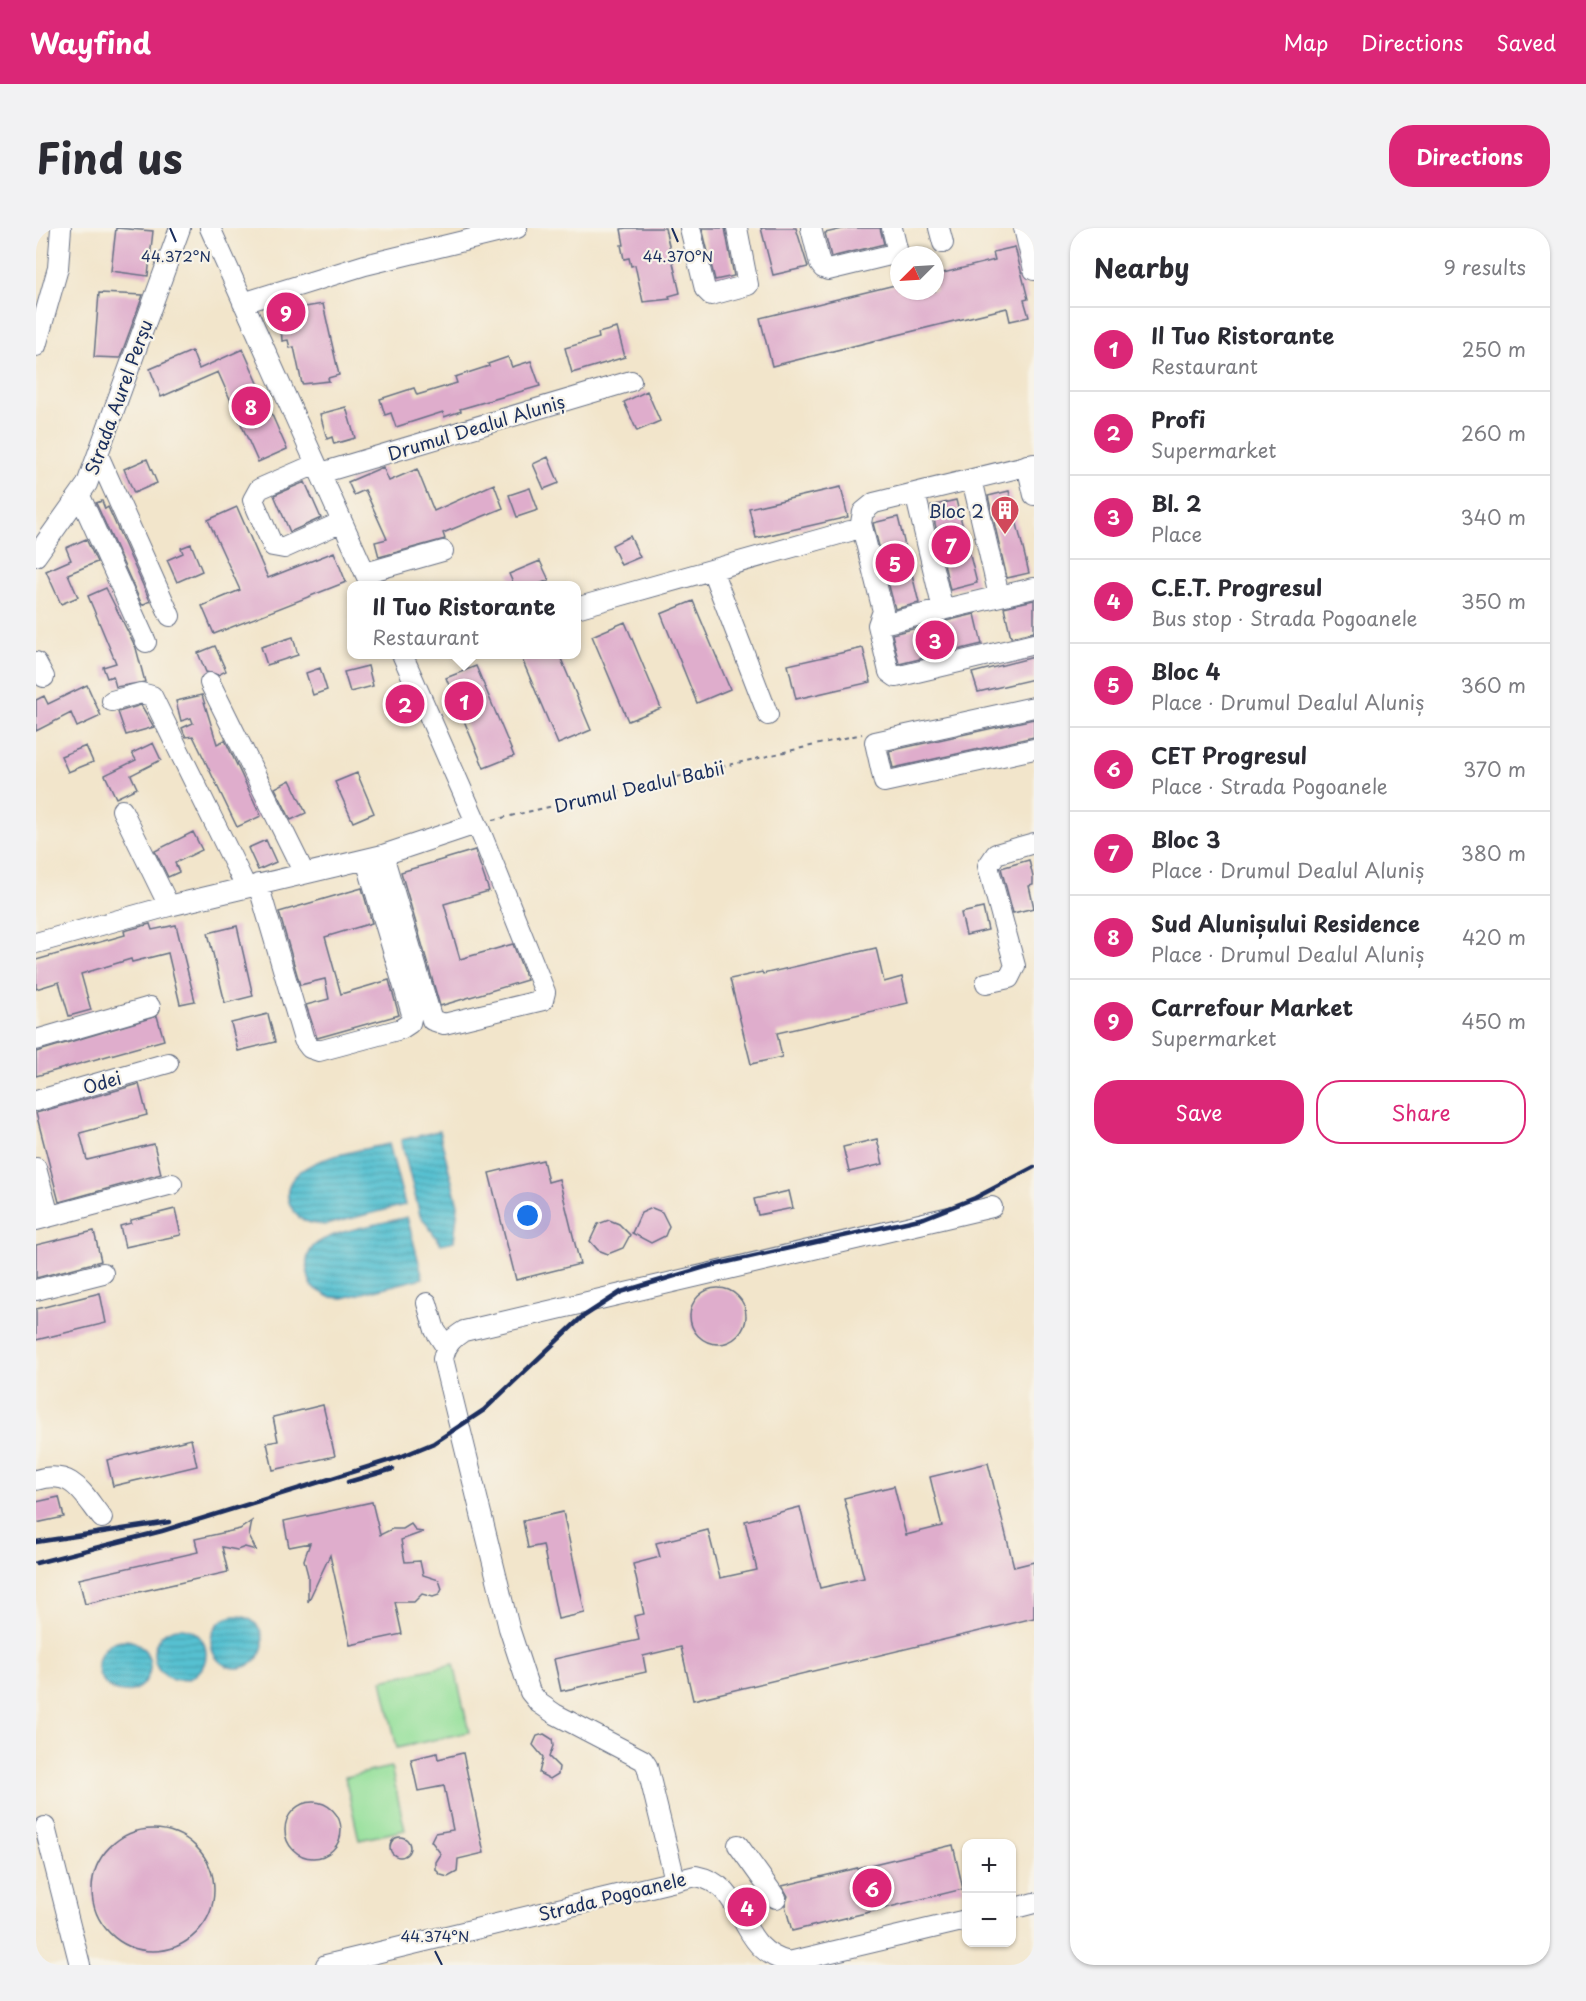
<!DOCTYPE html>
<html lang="en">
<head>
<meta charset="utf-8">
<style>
	:root { --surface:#fff; --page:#f2f2f3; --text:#2b2b33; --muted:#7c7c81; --line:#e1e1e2; --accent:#db2777 }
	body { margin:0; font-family:"Playpen Sans",sans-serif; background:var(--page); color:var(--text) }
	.controls { position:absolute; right:18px; bottom:18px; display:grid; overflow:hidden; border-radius:12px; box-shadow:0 2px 4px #0004 }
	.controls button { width:54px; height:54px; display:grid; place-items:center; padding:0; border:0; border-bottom:2px solid var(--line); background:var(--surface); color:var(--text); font:30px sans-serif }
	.compass { position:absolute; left:854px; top:18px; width:54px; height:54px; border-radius:50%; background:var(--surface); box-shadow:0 2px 4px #0004; rotate:246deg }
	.you { position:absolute; left:492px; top:988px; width:21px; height:21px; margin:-15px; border:4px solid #fff; border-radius:50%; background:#1a73e8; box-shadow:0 0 0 9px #1a73e833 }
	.badge { display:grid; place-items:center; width:39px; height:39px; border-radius:50%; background:var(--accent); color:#fff; font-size:20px; font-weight:700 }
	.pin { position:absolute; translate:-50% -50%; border:3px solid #fff; box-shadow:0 2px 6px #0006 }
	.popup { position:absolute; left:311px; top:353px; width:234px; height:78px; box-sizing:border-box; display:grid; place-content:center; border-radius:12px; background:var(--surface); filter:drop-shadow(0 2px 4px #0005); font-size:20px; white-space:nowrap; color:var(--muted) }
	.popup b { font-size:22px; color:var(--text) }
	.popup::after { content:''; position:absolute; left:50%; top:100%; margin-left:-12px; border:12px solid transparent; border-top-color:var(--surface) }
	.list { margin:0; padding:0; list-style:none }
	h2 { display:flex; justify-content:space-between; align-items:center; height:78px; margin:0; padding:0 24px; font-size:26px }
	h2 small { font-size:20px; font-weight:400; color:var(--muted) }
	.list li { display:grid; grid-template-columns:39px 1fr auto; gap:18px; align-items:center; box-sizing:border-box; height:84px; padding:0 24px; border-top:2px solid var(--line) }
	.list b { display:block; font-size:22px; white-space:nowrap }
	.list p { margin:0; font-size:20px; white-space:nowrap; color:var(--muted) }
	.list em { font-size:20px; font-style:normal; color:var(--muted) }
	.actions { display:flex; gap:12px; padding:18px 24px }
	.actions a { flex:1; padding:14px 0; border:2px solid var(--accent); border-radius:24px; text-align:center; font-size:21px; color:var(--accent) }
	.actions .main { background:var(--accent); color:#fff }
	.map { position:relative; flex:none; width:998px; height:1737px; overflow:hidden; border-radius:24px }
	header { display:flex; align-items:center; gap:36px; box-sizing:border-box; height:84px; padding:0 30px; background:var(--accent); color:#fff }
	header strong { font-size:28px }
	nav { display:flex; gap:33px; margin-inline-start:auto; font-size:21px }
	.intro { display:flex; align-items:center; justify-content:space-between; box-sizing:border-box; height:144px; padding:0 36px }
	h1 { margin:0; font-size:42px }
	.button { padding:15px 27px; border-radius:24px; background:var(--accent); color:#fff; font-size:21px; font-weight:700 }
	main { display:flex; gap:36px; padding:0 36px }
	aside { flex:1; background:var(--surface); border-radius:24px; box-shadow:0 2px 4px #0004 }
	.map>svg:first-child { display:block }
	.park { fill:#96e09b; stroke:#58887c; stroke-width:1.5 }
	.water { fill:url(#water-rules); stroke:#387898; stroke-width:1.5 }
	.building { fill:#dfadcc }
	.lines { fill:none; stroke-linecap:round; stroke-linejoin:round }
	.minor-casing { stroke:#666f84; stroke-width:22 }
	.path { stroke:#666f84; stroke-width:2; stroke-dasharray:4.5 4.5; stroke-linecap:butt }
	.minor { stroke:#fff; stroke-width:20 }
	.rail { stroke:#1b2f5e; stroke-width:4.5 }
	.ticks { fill:none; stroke:#1b2f5e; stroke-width:2 }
	.labels { text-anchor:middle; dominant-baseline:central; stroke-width:4.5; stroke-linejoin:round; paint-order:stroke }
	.street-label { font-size:18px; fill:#1b2f5e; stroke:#f7f3e8 }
	.poi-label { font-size:18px; fill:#1b2f5e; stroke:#f7f3e8; text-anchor:end }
	.ticks-label { font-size:15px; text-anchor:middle; fill:#1b2f5e; stroke:#f7f3e8; stroke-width:4.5; stroke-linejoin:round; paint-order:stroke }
</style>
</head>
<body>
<header>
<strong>Wayfind</strong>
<nav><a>Map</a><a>Directions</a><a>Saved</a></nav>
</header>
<div class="intro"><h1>Find us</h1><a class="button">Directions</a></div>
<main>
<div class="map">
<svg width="998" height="1737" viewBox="0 0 998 1737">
	<defs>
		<pattern id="water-rules" width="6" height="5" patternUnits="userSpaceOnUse" patternTransform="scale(1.5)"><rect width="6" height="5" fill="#56c1d1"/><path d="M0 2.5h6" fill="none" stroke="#469dad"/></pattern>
	</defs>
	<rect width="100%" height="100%" fill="#f7f3e8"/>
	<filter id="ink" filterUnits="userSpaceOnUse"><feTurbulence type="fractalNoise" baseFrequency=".0167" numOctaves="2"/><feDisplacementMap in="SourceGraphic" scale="12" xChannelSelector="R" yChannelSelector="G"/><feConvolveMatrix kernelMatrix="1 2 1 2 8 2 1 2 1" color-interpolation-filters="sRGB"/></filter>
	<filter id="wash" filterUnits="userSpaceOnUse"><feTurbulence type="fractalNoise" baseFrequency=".008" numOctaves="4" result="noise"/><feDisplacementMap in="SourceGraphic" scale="24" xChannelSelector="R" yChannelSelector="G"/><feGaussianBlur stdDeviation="1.35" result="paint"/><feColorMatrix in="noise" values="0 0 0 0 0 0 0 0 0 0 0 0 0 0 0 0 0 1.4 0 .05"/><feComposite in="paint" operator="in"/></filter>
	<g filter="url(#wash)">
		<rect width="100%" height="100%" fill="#f2e5cb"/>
		<path class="park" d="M418,1436L433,1504L361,1520L346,1452Z
			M355,1539L369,1602L323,1612L309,1549Z"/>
		<path class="water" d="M403,903L422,977L418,1013L405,1016L384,987L365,912Z
			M353,916L369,977L289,997C274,996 262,993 255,979C233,932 325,923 353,916Z
			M371,989L387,1050L307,1070L294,1069L276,1059C271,1046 267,1031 277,1019C291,1003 350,995 371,989Z
			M175 1414a26 26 0 1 1 52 0a26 26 0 1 1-52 0Z
			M118 1426a26 26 0 1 1 52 0a26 26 0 1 1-52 0Z
			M62 1438a26 26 0 1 1 52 0a26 26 0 1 1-52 0Z"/>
		<g id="blocks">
			<path class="building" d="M80,0L117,3L112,48L75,43Z
				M590,0H629L644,65L633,68L634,71L607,74L599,37L595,38L593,30L588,31L585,17H588L585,1Z
				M666,0H689L698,48L679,52Z
				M725,0H760L772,39L737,47Z
				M811,0H844L848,16L795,29L789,5Z
				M979,19L992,71L988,72L993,89L974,93L971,80L736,138L724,90L863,56V63H899V47L959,32L957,24Z
				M63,65L107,67L84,130L58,129Z
				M287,76L303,147L292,150L293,153L266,156L258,119L254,120L252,112L246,113L244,83Z
				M581,100L589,129L536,145L529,120L563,110L562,105Z
				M207,121L251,221L222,234L182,144L125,169L114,141L156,123L163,141Z
				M472,129L476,139L495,133L504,158L424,181L425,183L408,189L407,184L360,199L355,185L349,187L344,171L378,160L381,167L421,155L419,149L453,138L452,136Z
				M611,163L624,193L601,203L588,174Z
				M310,179L319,210L298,216L296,209L291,211L284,186Z
				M512,229L523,255L508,261L497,236Z
				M111,231L121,255L98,265L88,241Z
				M347,239L353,253L381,241L398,283L458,256L467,280L407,305L409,311L343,329L339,314L351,311L329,262L318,267L312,254Z
				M269,254L285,290L254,304L238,267Z
				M805,259L812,289L720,310L713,280Z
				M494,260L502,282L481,289L473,267Z
				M973,263L993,345L971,350L952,268Z
				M920,272L941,355L914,362L895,278Z
				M66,273L69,281L72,279L114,373L106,377L60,275Z
				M201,279L232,350L298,324L310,354L178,406L166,378L204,362L172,292Z
				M862,289L883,375L859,381L837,295Z
				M594,308L604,329L585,337L576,317Z
				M50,311L61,334L32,346L42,369L25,376L10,343L35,332L30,320Z
				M155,316L166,343L141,354L131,332L147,325L145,320Z
				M504,333L513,352L501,357H478L473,346Z
				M70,360L100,420L109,454L80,459L77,448L71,450L67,439L80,435L52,368Z
				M998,372V404L975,409L968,379Z
				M657,373L694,461L661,475L625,386Z
				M939,386L946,416L863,436L856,406Z
				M589,394L625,480L592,493L556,408Z
				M257,409L262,427L231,437L225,419Z
				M179,418L190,443L182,447L170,444L162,425Z
				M827,420L835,454L760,471L752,437Z
				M496,426H523L555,502L522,516L486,431Z
				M998,429V451L942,464L936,445Z
				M332,438L337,458L314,464L308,444Z
				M440,438L478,528L448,540L410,450Z
				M284,440L291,462L277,467L270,445Z
				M51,457L65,488L41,499L35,485L0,503V472L8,468L12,476Z
				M166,467L181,516L189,512L225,588L201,599L157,508L150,509L148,505L146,500L157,495L155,490L145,493L140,473Z
				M105,477L118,499L90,507L82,484Z
				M998,491V509L857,540L853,523Z
				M117,515L125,532L95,547L101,560L80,570L69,547L100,532L96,525Z
				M50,518L57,534L32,544L25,528Z
				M321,545L338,585L317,594L299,554Z
				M254,552L270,585L255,592L239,560Z
				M157,604L166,622L139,635L143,644L132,649L119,623Z
				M230,612L240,634L222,642L212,620Z
				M439,622L453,663L408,676L424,731L477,716L491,752L404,778L365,644Z
				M993,632L997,649V657L993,658L998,680L977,685L965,640Z
				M326,660L336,695L289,709L305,766L353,752L363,787L281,810L270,777L293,771L289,751L264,757L243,684Z
				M947,680L952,702L930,707L925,685Z
				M114,696L116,702L140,697L159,773L144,776L132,725L96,734L95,731L45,746L55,782L33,788L23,754L0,761V732L89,707L88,703Z
				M201,698L217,768L189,775L172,705Z
				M840,720L848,754L866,749L872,775L741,805L746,829L715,836L694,751L726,744L727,746Z
				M232,786L239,814L202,823L195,795Z
				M121,788L128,812L0,848V824Z
				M103,856L111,887L44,905L51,932L118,916L125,946L23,974L0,885Z
				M841,911L847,936L813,944L807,919Z
				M507,932L512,954L523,951L544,1036L480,1052L453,945Z
				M753,963L757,980L722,987L718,971Z
				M616,980L626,984L633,998L629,1008L615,1015L596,1005L605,985Z
				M139,981L145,1007L89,1019L84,998L95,995V992Z
				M573,992L583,996L594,1007L587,1020L572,1026L562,1022L554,1013L562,996Z
				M58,1003L65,1033L0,1050V1017Z
				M654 1088a28 28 0 1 1 56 0a28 28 0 1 1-56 0Z
				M64,1065L70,1095L0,1112V1081Z
				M287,1177L299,1228L237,1242L231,1215L242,1213L237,1189Z
				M155,1211L161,1238L77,1258L71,1232Z
				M952,1235L978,1339L998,1334V1390L657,1472L645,1419L607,1428L610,1444L525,1463L518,1431L603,1412L598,1388L608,1386L597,1336L624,1329L620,1315L672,1302L684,1350L721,1342L709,1293L764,1279L784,1360L828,1350L808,1270L858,1258L870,1307L906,1298L894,1249Z
				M23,1269L28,1289L0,1295V1274Z
				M336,1274L344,1307L356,1301H367L375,1296L380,1303L387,1304L365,1312L369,1334L384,1333L387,1347L403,1352L406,1361L403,1367L397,1369L386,1366L378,1374H359L366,1406L314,1417L294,1327L272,1374V1347L268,1332L274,1315L253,1319L248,1293Z
				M527,1284L549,1385L522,1391L507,1317L492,1320L487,1293Z
				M216,1293L213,1308L220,1322L209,1319L201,1322L186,1319L192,1344L49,1376L43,1351L162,1324L159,1311L204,1301Z
				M508,1506L516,1511L517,1518L513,1529L523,1539L522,1546L514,1551L503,1545L507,1529L497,1517L501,1508Z
				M401,1525L402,1531L427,1525L448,1625L422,1631L421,1644L412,1649L405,1647L400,1642V1634L405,1626L395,1613L399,1605L417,1602L408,1558L382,1563L375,1531Z
				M249 1602a28 28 0 1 1 56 0a28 28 0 1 1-56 0Z
				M56 1662a61 61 0 1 1 122 0a61 61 0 1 1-122 0Z
				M354 1619a10 10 0 1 1 20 0a10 10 0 1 1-20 0Z
				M917,1617L927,1661L756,1703L749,1677L752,1668L746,1658Z"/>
		</g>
	</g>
	<g filter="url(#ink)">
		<use href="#blocks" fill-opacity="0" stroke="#666f84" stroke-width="1.5"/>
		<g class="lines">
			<g class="minor-casing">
				<path id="minor" d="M174,0L335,358
					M654,0L669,61L675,67L712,57L701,0
					M775,0L784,36L787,40L792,42L862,25L856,0
					M903,0L907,15
					M988,0L998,42
					M207,75L329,37L481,0
					M0,118L22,40L25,0
					M62,227L134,388
					M280,236L223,261L217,272L237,318L248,320L306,294
					M998,236L838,275L827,284L825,295L847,383L842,397L853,444L860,449L998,416
					M991,237L998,267
					M285,245L595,153
					M936,251L963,368
					M879,265L907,382
					M44,268L110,414
					M0,328L51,256L144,0
					M676,342L732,487
					M329,345L407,323
					M540,380L814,303
					M842,397L998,360
					M0,434L8,449
					M174,455L268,645
					M76,473L105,465L116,468L210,659
					M998,479L839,514L848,554L998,521
					M86,582L133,678
					M347,627L396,792L408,796L507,772L509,764L447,610L366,426
					M222,656L268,812L274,820L283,823L365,801L374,795L376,786L330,632
					M0,715L133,678L347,627L440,596
					M950,755L973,750L979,738L952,638L960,626L998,615
					M0,812L114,779
					M0,873L132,835
					M0,940L13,988
					M0,992L136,956
					M0,1062L67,1045
					M391,1075L399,1102L410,1119
					M0,1252C37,1241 46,1265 66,1290
					M9,1599L44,1737
					M702,1617L740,1670
					M639,1652L611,1538L607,1532L519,1486L503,1475L494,1464L473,1400L407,1131C410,1117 415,1111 428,1103L956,979
					M975,1681L998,1675
					M290,1737L660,1648C713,1658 698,1721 753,1734L930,1692"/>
			</g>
			<path class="path" d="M457,592L826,506"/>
			<use href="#minor" class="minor"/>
			<path class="rail" d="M312,1254L357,1241
				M0,1314L133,1294
				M0,1335L126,1303L364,1229L398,1215L448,1182L545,1090L585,1064L669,1039L888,990L939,970L998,939"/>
		</g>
	</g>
	<path class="ticks" d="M134,0L140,14M636,0L642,14M399,1723L406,1737"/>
	<defs>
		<g id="building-pin" transform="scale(1.5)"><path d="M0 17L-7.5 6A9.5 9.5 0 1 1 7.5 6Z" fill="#d1495b" stroke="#f7f3e8"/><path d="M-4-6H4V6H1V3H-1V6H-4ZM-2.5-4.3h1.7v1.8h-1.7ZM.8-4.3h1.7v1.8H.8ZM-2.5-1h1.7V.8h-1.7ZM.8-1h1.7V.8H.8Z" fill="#fff"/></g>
	</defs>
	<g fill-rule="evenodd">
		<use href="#building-pin" x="969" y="282"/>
	</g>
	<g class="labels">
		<g class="street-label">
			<text transform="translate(82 169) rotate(-70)">Strada Aurel Perșu</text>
			<text transform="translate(440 199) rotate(-17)">Drumul Dealul Aluniș</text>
			<text transform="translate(603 558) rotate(-13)">Drumul Dealul Babii</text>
			<text transform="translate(66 854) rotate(-16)">Odei</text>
			<text transform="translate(576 1668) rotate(-14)">Strada Pogoanele</text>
		</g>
		<g class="poi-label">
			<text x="948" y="282">Bloc 2</text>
		</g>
	</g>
	<g class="ticks-label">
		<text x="140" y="34">44.372°N</text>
		<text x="642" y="34">44.370°N</text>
		<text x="399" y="1714">44.374°N</text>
	</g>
</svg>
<div class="controls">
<button>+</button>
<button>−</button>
</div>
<svg class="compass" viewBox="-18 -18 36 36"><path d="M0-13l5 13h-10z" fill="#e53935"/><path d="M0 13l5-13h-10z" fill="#7c7c81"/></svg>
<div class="you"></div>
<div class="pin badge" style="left:428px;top:473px">1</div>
<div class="popup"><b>Il Tuo Ristorante</b>Restaurant</div>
<div class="pin badge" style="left:369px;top:476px">2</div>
<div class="pin badge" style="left:899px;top:412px">3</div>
<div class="pin badge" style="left:711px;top:1679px">4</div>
<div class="pin badge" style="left:859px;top:335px">5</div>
<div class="pin badge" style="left:836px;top:1660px">6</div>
<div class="pin badge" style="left:915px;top:317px">7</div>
<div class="pin badge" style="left:215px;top:178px">8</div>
<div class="pin badge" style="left:250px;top:84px">9</div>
</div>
<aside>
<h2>Nearby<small>9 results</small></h2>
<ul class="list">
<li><span class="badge">1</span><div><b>Il Tuo Ristorante</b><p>Restaurant</p></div><em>250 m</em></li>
<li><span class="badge">2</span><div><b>Profi</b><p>Supermarket</p></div><em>260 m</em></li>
<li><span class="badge">3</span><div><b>Bl. 2</b><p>Place</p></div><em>340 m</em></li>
<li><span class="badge">4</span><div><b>C.E.T. Progresul</b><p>Bus stop · Strada Pogoanele</p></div><em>350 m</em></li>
<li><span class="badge">5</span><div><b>Bloc 4</b><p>Place · Drumul Dealul Aluniș</p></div><em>360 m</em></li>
<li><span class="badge">6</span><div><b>CET Progresul</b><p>Place · Strada Pogoanele</p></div><em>370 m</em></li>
<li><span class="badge">7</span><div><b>Bloc 3</b><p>Place · Drumul Dealul Aluniș</p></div><em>380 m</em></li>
<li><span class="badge">8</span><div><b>Sud Alunișului Residence</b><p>Place · Drumul Dealul Aluniș</p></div><em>420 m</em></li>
<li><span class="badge">9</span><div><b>Carrefour Market</b><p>Supermarket</p></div><em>450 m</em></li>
</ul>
<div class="actions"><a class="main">Save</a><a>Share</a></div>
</aside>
</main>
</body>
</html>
